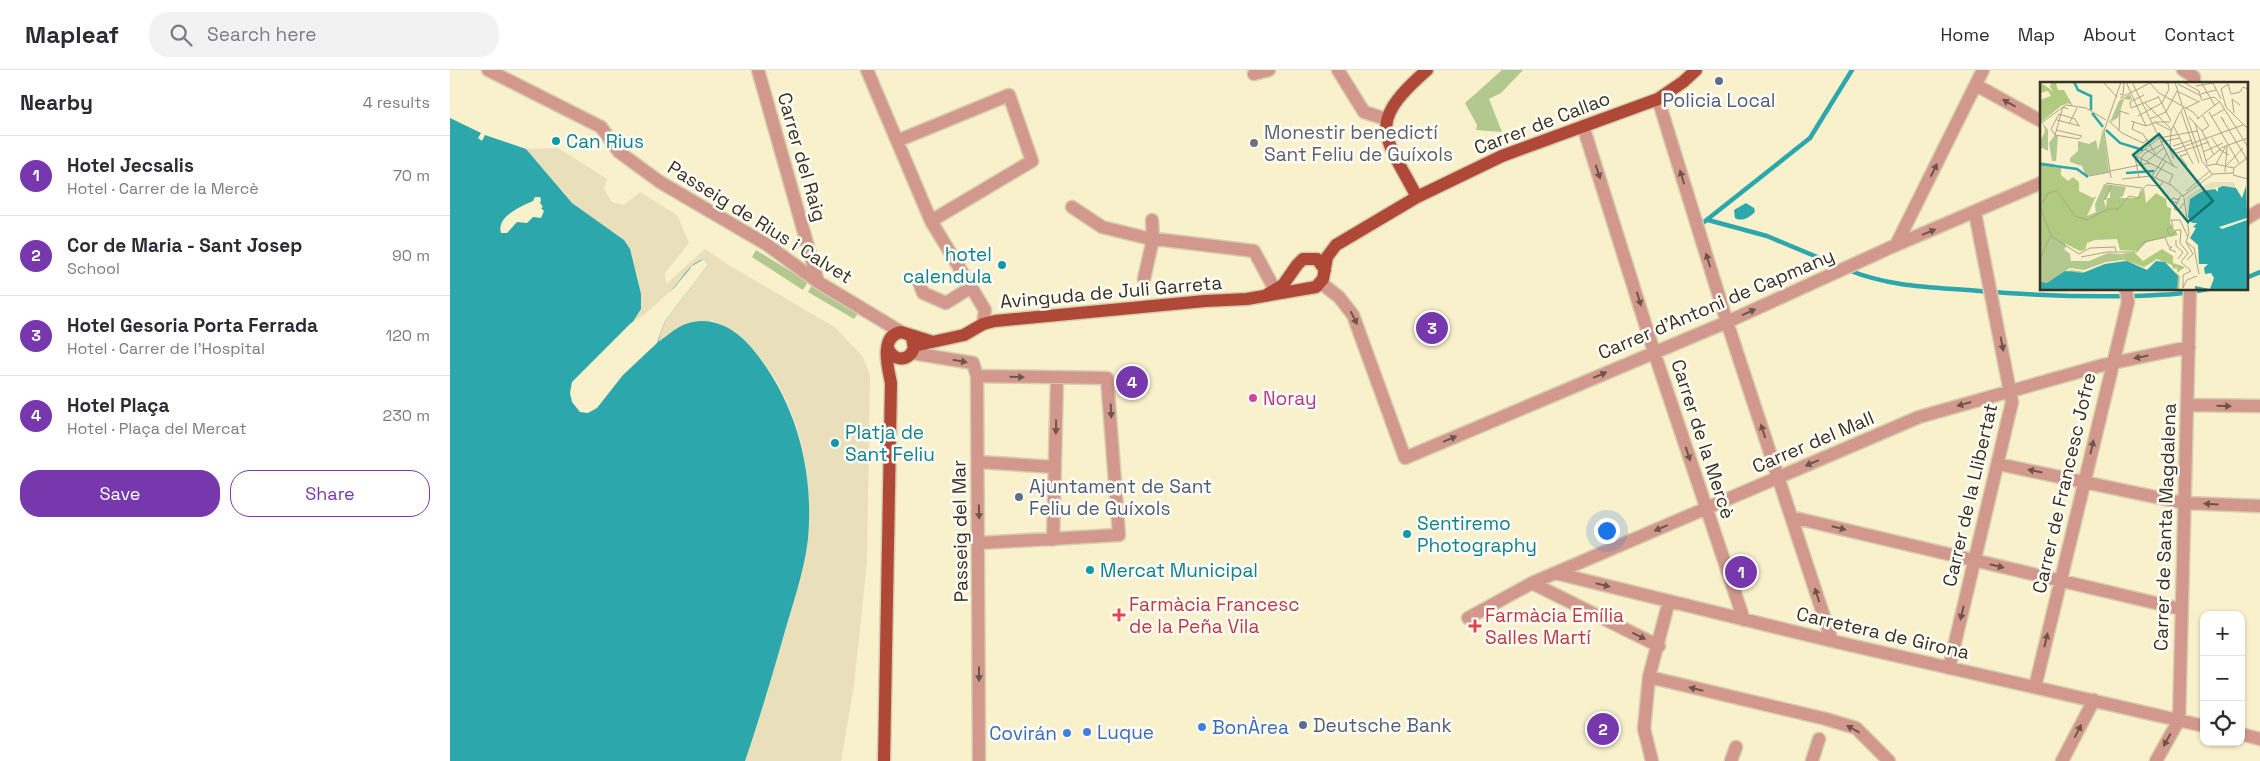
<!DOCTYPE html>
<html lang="en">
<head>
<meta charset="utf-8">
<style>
	:root { --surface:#fff; --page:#f2f2f3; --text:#2b2b33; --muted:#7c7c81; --line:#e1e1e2; --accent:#7738ad }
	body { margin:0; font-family:"Space Grotesk",sans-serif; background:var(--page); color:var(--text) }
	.controls { position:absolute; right:15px; bottom:15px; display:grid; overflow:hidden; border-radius:10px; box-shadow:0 1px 4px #0004 }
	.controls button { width:45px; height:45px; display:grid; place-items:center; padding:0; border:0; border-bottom:1px solid var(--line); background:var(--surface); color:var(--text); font:25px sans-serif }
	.you { position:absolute; left:1156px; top:460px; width:18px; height:18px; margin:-12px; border:4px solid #fff; border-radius:50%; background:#1a73e8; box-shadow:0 0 0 8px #1a73e833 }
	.badge { display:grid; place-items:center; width:32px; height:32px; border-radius:50%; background:var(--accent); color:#fff; font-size:16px; font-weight:700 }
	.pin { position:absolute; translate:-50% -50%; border:2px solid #fff; box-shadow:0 1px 5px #0006 }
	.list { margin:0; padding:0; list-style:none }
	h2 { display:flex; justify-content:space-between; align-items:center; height:65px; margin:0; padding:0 20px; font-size:21px }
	h2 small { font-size:16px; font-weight:400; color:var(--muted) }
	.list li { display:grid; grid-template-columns:32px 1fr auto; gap:15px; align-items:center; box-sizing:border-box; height:80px; padding:0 20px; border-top:1px solid var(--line) }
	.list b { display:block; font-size:19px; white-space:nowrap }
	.list p { margin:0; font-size:16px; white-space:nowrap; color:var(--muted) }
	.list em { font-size:16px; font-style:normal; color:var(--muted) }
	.actions { display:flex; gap:10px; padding:15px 20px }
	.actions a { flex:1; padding:11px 0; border:1px solid var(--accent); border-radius:20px; text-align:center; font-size:18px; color:var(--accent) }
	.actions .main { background:var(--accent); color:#fff }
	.icon { flex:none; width:28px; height:28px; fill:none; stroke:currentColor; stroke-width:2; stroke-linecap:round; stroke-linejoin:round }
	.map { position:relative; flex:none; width:1810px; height:691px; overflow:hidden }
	header { display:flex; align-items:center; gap:30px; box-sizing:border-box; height:70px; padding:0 25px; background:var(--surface); border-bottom:1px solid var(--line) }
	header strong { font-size:24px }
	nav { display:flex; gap:28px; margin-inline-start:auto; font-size:18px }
	.search { width:350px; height:45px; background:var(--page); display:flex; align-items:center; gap:12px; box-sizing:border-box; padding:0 18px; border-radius:20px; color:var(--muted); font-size:19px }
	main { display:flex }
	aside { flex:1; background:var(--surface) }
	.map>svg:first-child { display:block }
	.green { fill:#b2c88f }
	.sand { fill:#e9dfbb }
	.water { fill:#2ca8ac; fill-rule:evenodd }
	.pier { fill:#f9f0cc }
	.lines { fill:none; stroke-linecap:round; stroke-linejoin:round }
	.stream { stroke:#2ca8ac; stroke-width:4.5 }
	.minor-casing { stroke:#d6ceae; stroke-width:15 }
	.major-casing { stroke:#d6ceae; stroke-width:15 }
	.minor { stroke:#d3988d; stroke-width:12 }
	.major { stroke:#b04838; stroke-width:12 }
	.oneway { fill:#6d5649 }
	.service-dot { fill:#5c6f8a; stroke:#fffdf6; stroke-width:2 }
	.culture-dot { fill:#0f9aa8; stroke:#fffdf6; stroke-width:2 }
	.worship-dot { fill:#6b7280; stroke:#fffdf6; stroke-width:2 }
	.hotel-dot { fill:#d1479c; stroke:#fffdf6; stroke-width:2 }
	.health-dot { fill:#e0444e; stroke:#fffdf6; stroke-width:2 }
	.shop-dot { fill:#3f7fe0; stroke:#fffdf6; stroke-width:2 }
	.labels { text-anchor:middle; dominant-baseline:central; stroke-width:5; stroke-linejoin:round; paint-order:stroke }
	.service-label { font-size:19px; fill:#4e5e75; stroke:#fffdf6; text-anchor:start }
	.street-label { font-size:19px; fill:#363224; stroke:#fffdf6 }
	.worship-label { font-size:19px; fill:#5b616d; stroke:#fffdf6; text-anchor:start }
	.culture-label { font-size:19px; fill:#0d838f; stroke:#fffdf6; text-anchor:start }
	.hotel-label { font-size:19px; fill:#b23c85; stroke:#fffdf6; text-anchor:start }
	.health-label { font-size:19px; fill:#be3a42; stroke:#fffdf6; text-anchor:start }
	.shop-label { font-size:19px; fill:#366cbe; stroke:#fffdf6; text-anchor:start }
	.inset-river { fill:none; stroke:#2ca8ac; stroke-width:2.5 }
	.inset-road { fill:none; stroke:#aba489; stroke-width:1 }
	.view { fill:#0f766e; fill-opacity:0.15; stroke:#0f766e; stroke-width:2.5 }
	.inset-edge { fill:none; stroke:#363224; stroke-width:2.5 }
</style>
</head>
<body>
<header>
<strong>Mapleaf</strong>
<div class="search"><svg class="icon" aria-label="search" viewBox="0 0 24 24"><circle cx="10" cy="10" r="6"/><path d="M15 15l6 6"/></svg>Search here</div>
<nav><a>Home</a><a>Map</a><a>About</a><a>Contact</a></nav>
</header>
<main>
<aside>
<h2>Nearby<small>4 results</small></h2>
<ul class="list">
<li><span class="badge">1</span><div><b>Hotel Jecsalis</b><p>Hotel · Carrer de la Mercè</p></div><em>70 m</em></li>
<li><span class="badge">2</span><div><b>Cor de Maria - Sant Josep</b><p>School</p></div><em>90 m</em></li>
<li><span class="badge">3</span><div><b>Hotel Gesoria Porta Ferrada</b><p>Hotel · Carrer de l'Hospital</p></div><em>120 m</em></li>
<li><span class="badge">4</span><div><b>Hotel Plaça</b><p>Hotel · Plaça del Mercat</p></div><em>230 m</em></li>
</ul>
<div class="actions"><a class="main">Save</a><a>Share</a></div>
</aside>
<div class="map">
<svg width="1810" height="691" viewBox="0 0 1810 691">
	<rect width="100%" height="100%" fill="#f9f0cc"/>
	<path class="green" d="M1052,0H1073L1051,23L1039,29L1052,62L1026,60L1027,55L1015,33Z
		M306,180L358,212L353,220L302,187Z
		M362,215L409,242L404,249L358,222Z"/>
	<path class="sand" d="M108,78L157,109L154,119L162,132L174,135L190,122L227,145L239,173L215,203L216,214L255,179L277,194L386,258L413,287L420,305L417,492L404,615L391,691H295C310,649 321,607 334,565C343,534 354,501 358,469C366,391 339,286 262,250L207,273L215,251L258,195L242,196C226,214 203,244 181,253L180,179L174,170L122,133L76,79Z"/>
	<path class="water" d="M0,48L31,63L28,68L32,71L35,65L76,79L122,133L174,170L180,179L191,224V239L182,253C197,247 214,229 225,216C234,206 240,193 254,189L258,195L215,251L208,272C216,267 224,259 233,255C264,242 291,262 309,287C348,339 364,404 358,469C354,503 342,536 333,568C321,609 309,651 295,691H0ZM85,127H90L91,130L90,133L93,137L91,138L94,141L91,148L83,147L77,153L67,152L57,163H51C46,147 71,136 83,131Z
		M1296,133L1304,138L1305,142C1299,148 1292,152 1285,148L1284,140Z"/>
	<path class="pier" d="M254,189L258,195L215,251L207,273L173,305L147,338L138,343L130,342L122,332L120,323L122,312L181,253L193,246L224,218L242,196Z"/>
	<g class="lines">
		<path class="stream" d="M1258,150L1317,166L1391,197
			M1254,152L1360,68L1402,0
			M1398,200C1444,218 1482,217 1529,221C1580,225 1631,227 1682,226C1709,225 1731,225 1758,219
			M1796,208L1810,202"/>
		<g class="minor-casing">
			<path id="minor" d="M38,0L151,57L169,82L210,112L316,174L368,212L451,262
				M308,0L368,212
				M417,0L481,151L535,240L533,254
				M888,0L914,42L936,49
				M1733,0L1744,7V14
				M804,4L819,0
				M1526,15L1591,51
				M1208,29L1277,252L1382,571
				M1133,56L1204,282L1294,550
				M447,71L559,25L582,91L481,151
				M622,137L652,157L697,168L804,181L825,220
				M1796,149L1810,140
				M1446,175L1533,0
				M694,209L703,169L702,150
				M469,212L473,223L496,233L520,218
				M871,213L889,227L903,245L955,388L1277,252L1446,175L1591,113
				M462,283L523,293L527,306L529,691
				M527,306L657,308L669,465L529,473
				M1737,335L1810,336
				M528,392L605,397
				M1548,394L1734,433L1810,436
				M1341,447L1731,539
				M603,470L607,308
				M1105,503L1382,571L1754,656
				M1082,513L1209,576
				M1018,548L1082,513L1469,347L1653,295L1739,277
				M1499,598L1562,332L1525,143
				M1199,607L1376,649L1406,658L1439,691
				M1585,617L1678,232L1676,219
				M1791,664L1810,669
				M1202,691L1194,659L1199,607L1219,531
				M1281,691L1286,677
				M1362,691L1369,669
				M1612,691L1644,630
				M1706,691L1729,650L1740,219"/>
		</g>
		<g class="major-casing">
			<path id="major" d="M967,127C934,64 915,54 977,0
				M818,224L833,215L847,195L853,189H867L875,200
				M464,276L514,265L533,254L545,251L755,231L797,229L866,217L873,209L877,187L886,175L967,127L1052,86L1208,29L1233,12L1246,0
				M438,278C444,292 459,292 464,278L462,268
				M434,691L441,313C438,298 429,266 451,262L480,271"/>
		</g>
		<use href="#minor" class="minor"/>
		<use href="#major" class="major"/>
	</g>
	<defs><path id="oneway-solid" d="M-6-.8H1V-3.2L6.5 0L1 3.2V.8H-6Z" transform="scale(1.25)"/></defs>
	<g class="oneway">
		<use href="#oneway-solid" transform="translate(1559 33) rotate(-151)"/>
		<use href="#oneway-solid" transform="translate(1484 100) rotate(-64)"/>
		<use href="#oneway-solid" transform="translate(1148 102) rotate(72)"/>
		<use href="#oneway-solid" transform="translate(1232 107) rotate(-107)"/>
		<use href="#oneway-solid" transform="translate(1479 162) rotate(-22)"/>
		<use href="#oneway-solid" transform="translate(1258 190) rotate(-107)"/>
		<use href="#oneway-solid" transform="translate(1189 229) rotate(73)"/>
		<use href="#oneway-solid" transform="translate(1299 242) rotate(-24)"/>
		<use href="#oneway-solid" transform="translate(904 248) rotate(63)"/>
		<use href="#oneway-solid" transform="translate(1552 274) rotate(79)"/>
		<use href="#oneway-solid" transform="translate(1691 287) rotate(169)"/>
		<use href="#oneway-solid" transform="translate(510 291) rotate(10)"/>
		<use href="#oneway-solid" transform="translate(1150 305) rotate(-23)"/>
		<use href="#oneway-solid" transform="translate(567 307) rotate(1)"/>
		<use href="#oneway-solid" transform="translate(1514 334) rotate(164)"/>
		<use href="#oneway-solid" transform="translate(1774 336) rotate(1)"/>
		<use href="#oneway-solid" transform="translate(661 341) rotate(87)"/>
		<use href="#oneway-solid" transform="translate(606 357) rotate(91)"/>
		<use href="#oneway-solid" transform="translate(1313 361) rotate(-108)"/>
		<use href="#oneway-solid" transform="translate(1000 369) rotate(-23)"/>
		<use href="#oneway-solid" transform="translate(1642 377) rotate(-77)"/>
		<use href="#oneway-solid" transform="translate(1238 384) rotate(72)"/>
		<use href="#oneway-solid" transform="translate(1362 393) rotate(157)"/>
		<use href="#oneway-solid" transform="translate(1585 401) rotate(-168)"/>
		<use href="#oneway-solid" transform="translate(1761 434) rotate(-177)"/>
		<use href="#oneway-solid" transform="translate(529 442) rotate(89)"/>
		<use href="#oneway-solid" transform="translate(1211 458) rotate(157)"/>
		<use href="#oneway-solid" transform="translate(1389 458) rotate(14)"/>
		<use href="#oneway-solid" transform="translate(1547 496) rotate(14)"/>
		<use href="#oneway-solid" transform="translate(1153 515) rotate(14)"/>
		<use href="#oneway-solid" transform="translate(1367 525) rotate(-108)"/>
		<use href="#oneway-solid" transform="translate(1512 543) rotate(103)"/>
		<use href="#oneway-solid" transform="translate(1189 566) rotate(26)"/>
		<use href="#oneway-solid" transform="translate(1596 570) rotate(-77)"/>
		<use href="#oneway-solid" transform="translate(529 604) rotate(90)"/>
		<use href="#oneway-solid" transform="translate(1246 619) rotate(-166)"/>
		<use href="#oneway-solid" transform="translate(1403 659) rotate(-151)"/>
		<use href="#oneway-solid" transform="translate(1628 661) rotate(-62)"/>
		<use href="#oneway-solid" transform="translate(1717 670) rotate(119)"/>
	</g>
	<g class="service-dot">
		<circle cx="1269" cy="11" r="5"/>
		<circle cx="569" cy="427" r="5"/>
		<circle cx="853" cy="655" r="5"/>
	</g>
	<g class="culture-dot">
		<circle cx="106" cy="71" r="5"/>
		<circle cx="552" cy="195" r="5"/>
		<circle cx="385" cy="373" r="5"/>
		<circle cx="957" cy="464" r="5"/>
		<circle cx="640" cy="500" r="5"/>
	</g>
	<circle class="worship-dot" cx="804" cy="73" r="5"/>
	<circle class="hotel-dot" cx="803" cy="328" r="5"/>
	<g class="health-dot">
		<path d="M666.5 537.5h5v5h5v5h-5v5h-5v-5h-5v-5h5z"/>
		<path d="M1022.5 548.5h5v5h5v5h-5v5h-5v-5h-5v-5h5z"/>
	</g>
	<g class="shop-dot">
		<circle cx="752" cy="657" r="5"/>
		<circle cx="637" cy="662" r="5"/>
		<circle cx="617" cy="663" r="5"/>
	</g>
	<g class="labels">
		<g class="service-label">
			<text x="1269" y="30" text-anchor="middle">Policia Local</text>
			<text x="579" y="416">Ajuntament de Sant<tspan x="579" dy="22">Feliu de Guíxols</tspan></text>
			<text x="863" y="655">Deutsche Bank</text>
		</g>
		<g class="street-label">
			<text transform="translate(1092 53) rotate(-21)">Carrer de Callao</text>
			<text transform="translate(352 87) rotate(74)">Carrer del Raig</text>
			<text transform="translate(310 152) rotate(32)">Passeig de Rius i Calvet</text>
			<text transform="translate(661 222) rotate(-5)">Avinguda de Juli Garreta</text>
			<text transform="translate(1266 234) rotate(-23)">Carrer d'Antoni de Capmany</text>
			<text transform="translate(1253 369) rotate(72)">Carrer de la Mercè</text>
			<text transform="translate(1363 372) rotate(-23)">Carrer del Mall</text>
			<text transform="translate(1614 413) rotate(-77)">Carrer de Francesc Jofre</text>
			<text transform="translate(1520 425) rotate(-77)">Carrer de la Llibertat</text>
			<text transform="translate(1715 457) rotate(-88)">Carrer de Santa Magdalena</text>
			<text transform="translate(510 461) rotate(-91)">Passeig del Mar</text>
			<text transform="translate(1433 563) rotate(13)">Carretera de Girona</text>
		</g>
		<g class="worship-label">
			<text x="814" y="62">Monestir benedictí<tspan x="814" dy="22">Sant Feliu de Guíxols</tspan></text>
		</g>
		<g class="culture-label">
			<text x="116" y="71">Can Rius</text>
			<text x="542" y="184" text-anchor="end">hotel<tspan x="542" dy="22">calendula</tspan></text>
			<text x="395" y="362">Platja de<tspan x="395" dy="22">Sant Feliu</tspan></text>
			<text x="967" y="453">Sentiremo<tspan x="967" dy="22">Photography</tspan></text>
			<text x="650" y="500">Mercat Municipal</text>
		</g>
		<g class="hotel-label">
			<text x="813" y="328">Noray</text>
		</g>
		<g class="health-label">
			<text x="679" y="534">Farmàcia Francesc<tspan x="679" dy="22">de la Peña Vila</tspan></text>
			<text x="1035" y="545">Farmàcia Emília<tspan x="1035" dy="22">Salles Martí</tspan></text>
		</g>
		<g class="shop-label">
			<text x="762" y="657">BonÀrea</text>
			<text x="647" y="662">Luque</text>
			<text x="607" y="663" text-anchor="end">Covirán</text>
		</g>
	</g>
	<g transform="translate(1590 12)">
		<rect width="208" height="208" fill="#f9f0cc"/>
		<path d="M90,12L92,18L84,17L78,36L70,40L79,19ZM3,41L8,48V69L0,65V56L1,58L5,49ZM63,46L69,90L46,94L42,84L30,80V76L38,69V59L49,62L56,58L58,69ZM15,53L18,54L16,79H12L9,61ZM0,80L14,82V128L26,165L24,167L30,172L31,179H49L68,171L81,172L84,178L66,180L44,188L30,186L22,191L31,188L45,190L65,182L85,179L107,188L120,179L140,194L139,207H0ZM64,102L86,105L83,114L78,117L70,116V109L64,119L66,126L56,132L55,122Z" fill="#b2c88f"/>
		<path d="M0,0L14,10L10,5L11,0H20L16,2L18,8H24L33,24L28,21L21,24L0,41V18L11,14L8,9L0,11ZM10,85L21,86V93L28,99L33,95L39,100V109L53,116L56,114L47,134L66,126L67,116H97L104,106L106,121L116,111L126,117L127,125L131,126L130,141L138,153L107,160L97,169L80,168L77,157L55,158L47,161L45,168L40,169L12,155L0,179V89ZM122,167L133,174V181L145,185L137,191V186L133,187L132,183L117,177L104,185L84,178L81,172L94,170L103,179Z" fill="#b0cb80"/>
		<path d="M171,100H194L196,106L177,105L150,116L148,135L146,115Z" fill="#e9dfbb"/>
		<path d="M206,104L207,136L179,145L182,147L207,138V207H155V204L170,207L174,196L171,191L165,192L164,186L168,182H159L158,163L150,156L156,146L153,145L157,141H152L148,135L150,117L163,109L175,107L178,110V106L183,104L196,106L202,116ZM87,179L107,188L116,179L125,180L138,194L137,207H0V200L7,201L25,189L43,191L65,182Z" fill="#2ca8ac"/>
		<path class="inset-river" d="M34,0L38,8L51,14V28M52,31L63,45M66,48L80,61L103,68M0,82L37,87L48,95M86,91L114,89"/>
		<path class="inset-road" d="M63,0L77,15M86,0L106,44M92,0L133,84M135,0L142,23M143,0L159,9L162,19M161,0L175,24M110,1L119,11L153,30L159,37M173,1L181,17M138,2L161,14M156,4L173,1M208,7L203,5L200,10L191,12L188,2L181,7L186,25L208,47M137,9L159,20M80,12L83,13L84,1M161,12L176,8M104,13L90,20L91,26L119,15M118,14L131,39M80,16L110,1M163,18L174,15L180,20L208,65M105,21L131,47M143,24L162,79L173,93M143,26L141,29L159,81M146,26L160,19M169,30L199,81M194,31L192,17L200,23M98,34L122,21L129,7L128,1H125M149,35L162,49L174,73M171,35L185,27M110,37L126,30L137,9M157,37L179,20M17,38L40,44M69,39L82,51L103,61L108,57M91,39L106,44M184,39L181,35L208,79M94,40L92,47L103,52L115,71M114,40L132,49M155,41L167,82M0,42L26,23L46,26L66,38M29,42L37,26M133,43L153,82M106,44L116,40H130M11,47L19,32L35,37L39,44M11,47L15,53L39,57L42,54M16,48L42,54M79,49L80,29L89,32M162,49L169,44L163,34M15,53L23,25L28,27M172,56L180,68L189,73M121,60L140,56M133,64L152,58M105,67L137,86M131,69L203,43M163,70L183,61M134,72L169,60M96,74L133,93L129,101M134,77L130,68L131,49L140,30M107,79L124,66M166,79L183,65L208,56M176,82L186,64M102,83L101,76L105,71L123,62M187,83L203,66M147,84L140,74L147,72M166,84L176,82L194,86M70,89L110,81M185,90L187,65M193,92L194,86L208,75M193,93L208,97M49,94L70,90M112,94L127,71M71,96L64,49L81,0M99,96L95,75L119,56L157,49M115,96L126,79M82,97L111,94L131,103M66,101L102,106M130,102L144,115M146,109L170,89M141,113L134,127L138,129L144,121M143,114L173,92L193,91M144,116L149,151L146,160L154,166L159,192M65,118L71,103M137,121L131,119L133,116L139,118M11,154L39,172L50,166M136,158V164L143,170L138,177M146,160L153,172L147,178M50,166L75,165L76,169M41,175L67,170H97L104,160L125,155L129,165H132L129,167L136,170M0,177L11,153L0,125L8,111L17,109L35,134L47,138L68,127H78L89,114L99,116L101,108L107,103L120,104L123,100M143,206V193L151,189L141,180L148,171L140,161L141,148H136L132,154L129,152L127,147L133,144L131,138H140L148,155M143,206L147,198L157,194"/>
		<path class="view" d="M119,52L173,119L148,140L93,73Z"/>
		<rect width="208" height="208" class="inset-edge"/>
	</g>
</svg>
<div class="controls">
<button>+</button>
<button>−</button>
<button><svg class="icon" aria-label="locate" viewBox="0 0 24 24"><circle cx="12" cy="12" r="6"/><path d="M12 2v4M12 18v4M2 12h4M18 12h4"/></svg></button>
</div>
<div class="you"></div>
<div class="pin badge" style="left:1291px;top:502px">1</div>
<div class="pin badge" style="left:1153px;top:659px">2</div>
<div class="pin badge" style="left:982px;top:258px">3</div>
<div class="pin badge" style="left:682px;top:312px">4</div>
</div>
</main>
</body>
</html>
